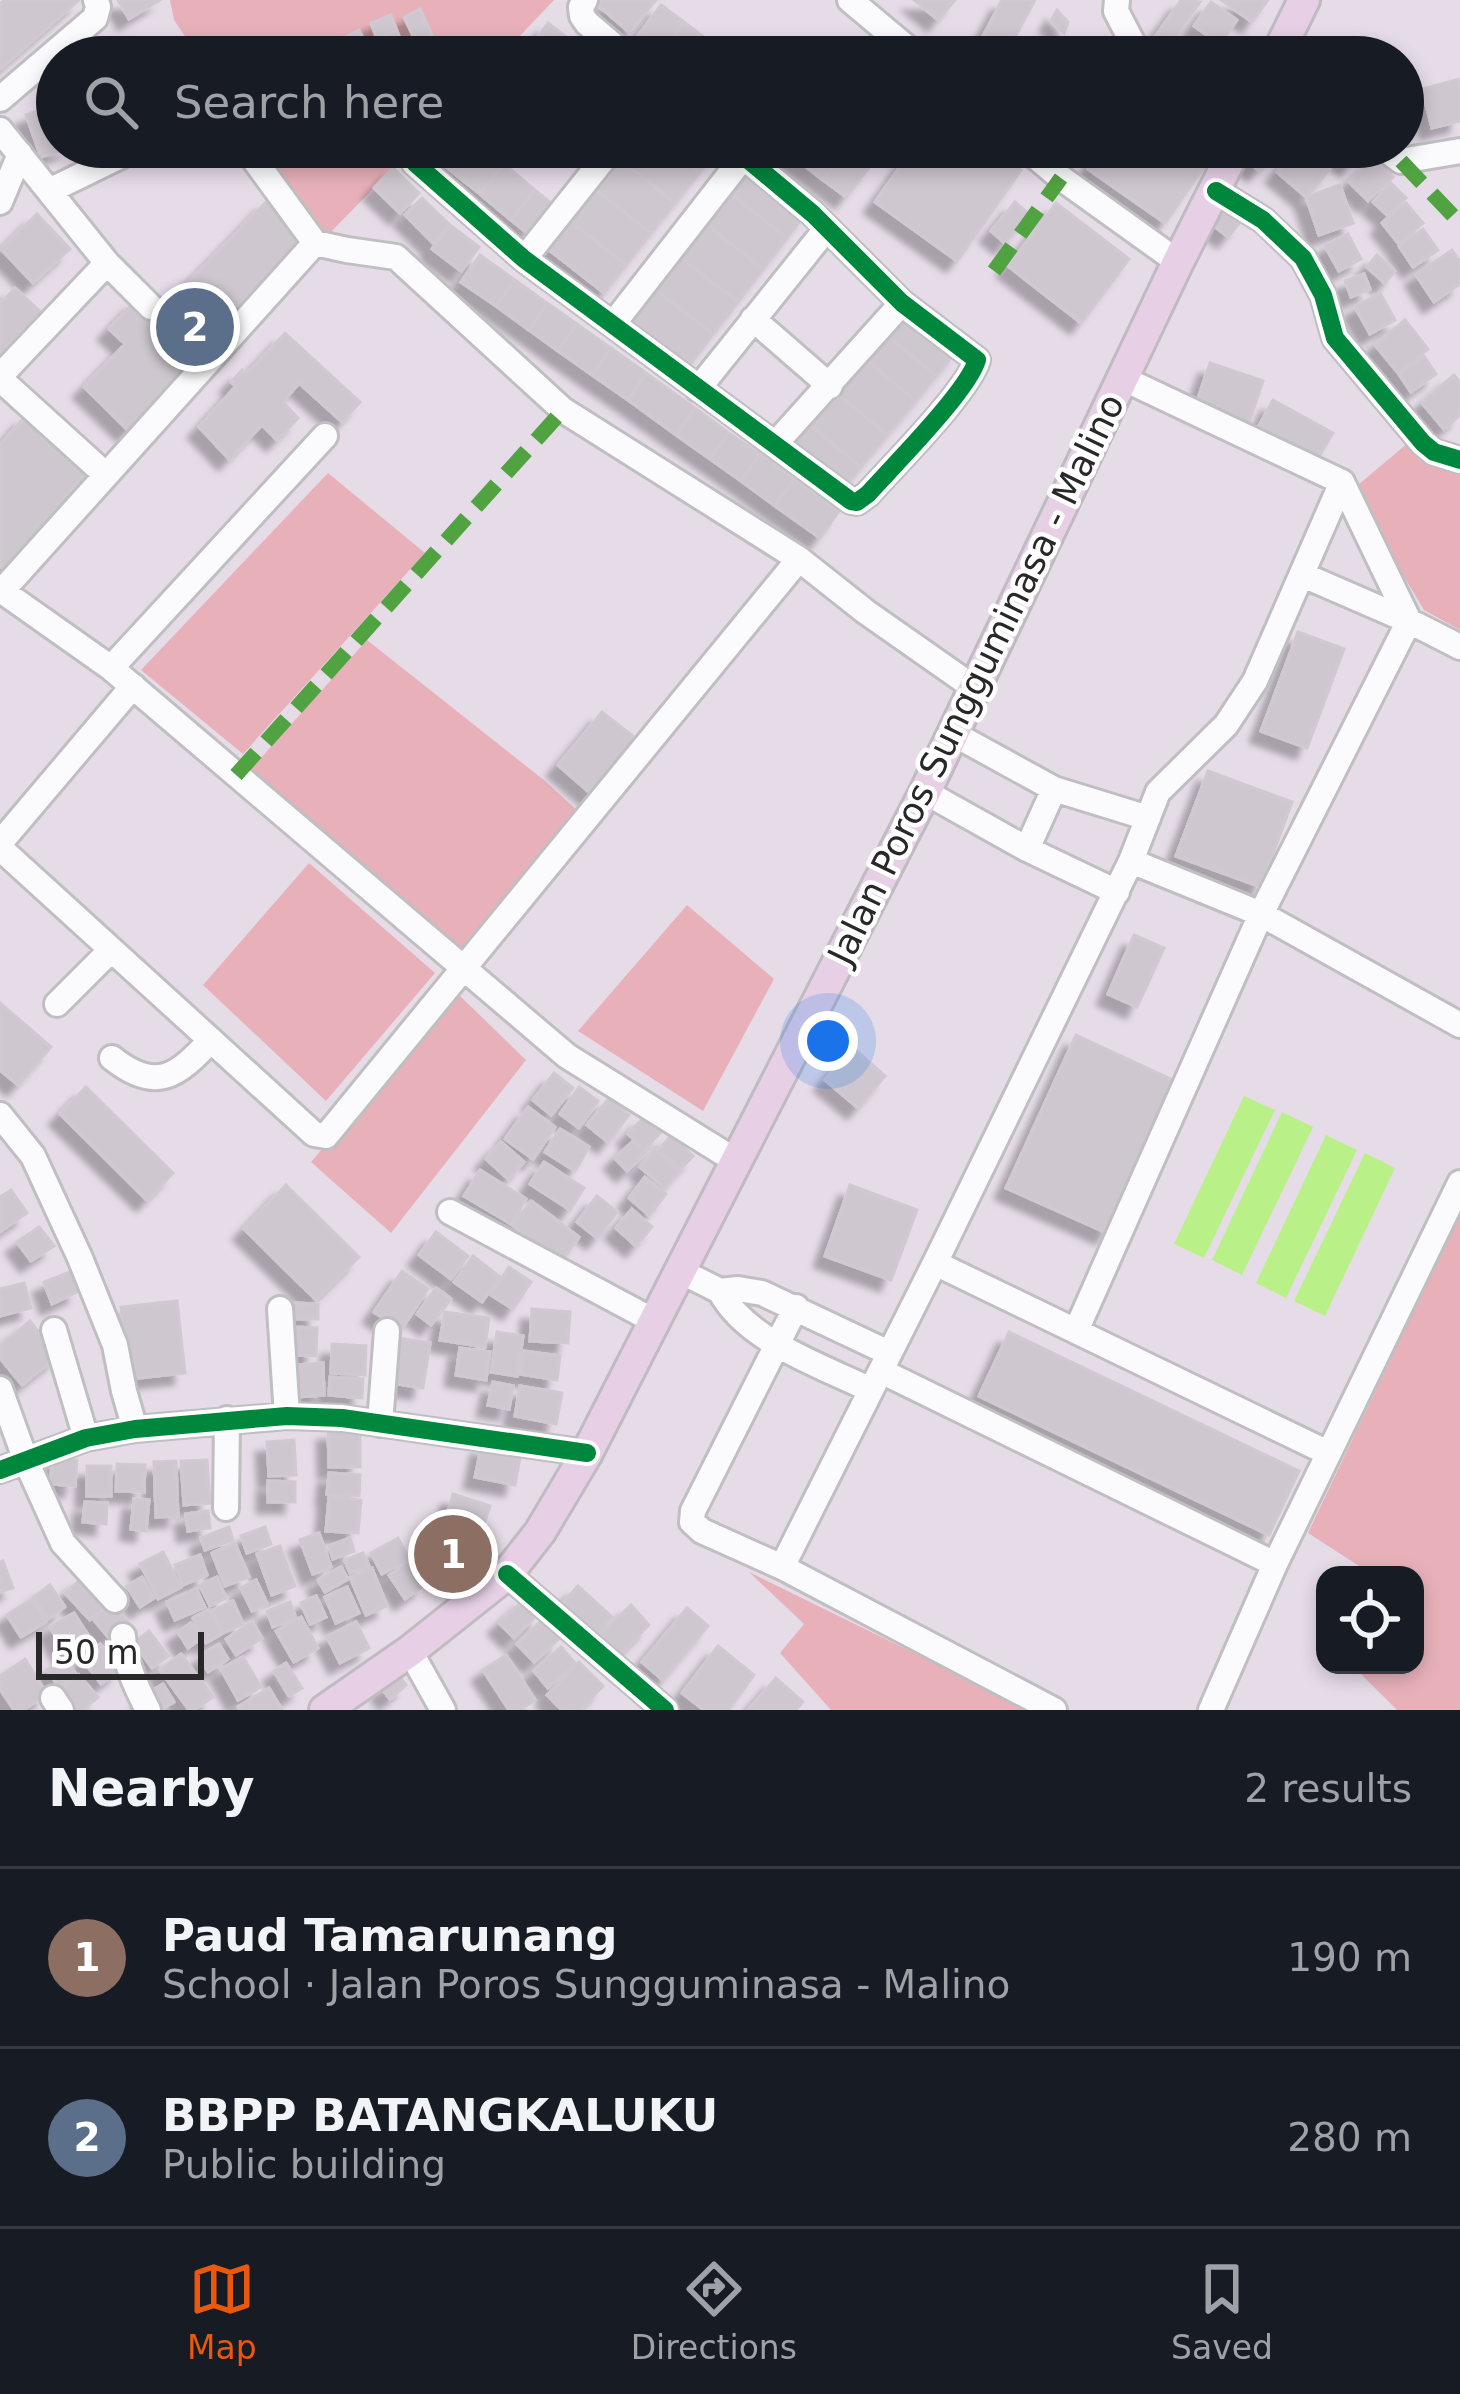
<!DOCTYPE html>
<html lang="en">
<head>
<meta charset="utf-8">
<style>
	:root { --surface:#171b24; --page:#242831; --text:#f1f3f6; --muted:#9ea1a6; --line:#363941; --accent:#ea580c }
	body { margin:0; font-family:"DejaVu Sans",sans-serif; background:var(--page); color:var(--text) }
	.controls { position:absolute; right:36px; bottom:36px; display:grid; overflow:hidden; border-radius:24px; box-shadow:0 6px 18px #0003 }
	.controls button { width:108px; height:108px; display:grid; place-items:center; padding:0; border:0; border-bottom:3px solid var(--line); background:var(--surface); color:var(--text); font:60px sans-serif }
	.scale { position:absolute; left:36px; bottom:30px; width:168px; box-sizing:border-box; padding-left:12px; border:6px solid #282828; border-top:0; font-size:33px; line-height:42px; white-space:nowrap; color:#282828; -webkit-text-stroke:9px #fff; paint-order:stroke }
	.you { position:absolute; left:828px; top:1041px; width:42px; height:42px; margin:-30px; border:9px solid #fff; border-radius:50%; background:#1a73e8; box-shadow:0 0 0 18px #1a73e833 }
	.badge { display:grid; place-items:center; width:78px; height:78px; border-radius:50%; background:var(--accent); color:#fff; font-size:39px; font-weight:700 }
	.pin { position:absolute; translate:-50% -50%; border:6px solid #fff; box-shadow:0 3px 12px #0006 }
	.list { margin:0; padding:0; list-style:none }
	h2 { display:flex; justify-content:space-between; align-items:center; height:156px; margin:0; padding:0 48px; font-size:51px }
	h2 small { font-size:39px; font-weight:400; color:var(--muted) }
	.list li { display:grid; grid-template-columns:78px 1fr auto; gap:36px; align-items:center; box-sizing:border-box; height:180px; padding:0 48px; border-top:3px solid var(--line) }
	.list b { display:block; font-size:45px; white-space:nowrap }
	.list p { margin:0; font-size:39px; white-space:nowrap; color:var(--muted) }
	.list em { font-size:39px; font-style:normal; color:var(--muted) }
	.icon { flex:none; width:66px; height:66px; fill:none; stroke:currentColor; stroke-width:2; stroke-linecap:round; stroke-linejoin:round }
	.map { position:relative; flex:none; width:1460px; height:1710px; overflow:hidden }
	.search { position:absolute; background:var(--surface); box-shadow:0 6px 18px #0003; left:36px; right:36px; top:36px; height:132px; display:flex; align-items:center; gap:30px; box-sizing:border-box; padding:0 42px; border-radius:66px; color:var(--muted); font-size:45px }
	.sheet { height:516px; background:var(--surface) }
	nav { display:flex; justify-content:space-around; align-items:center; box-sizing:border-box; height:168px; border-top:3px solid var(--line); background:var(--surface); font-size:33px; color:var(--muted) }
	nav a { display:grid; justify-items:center; gap:6px }
	nav .on { color:var(--accent) }
	.map>svg:first-child { display:block }
	.green { fill:#e8b1ba }
	.water { fill:#b9f088 }
	.building { fill:#cec7cf; stroke:#d1c9d2; stroke-width:3; filter:url(#shadow) }
	.lines { fill:none; stroke-linecap:round; stroke-linejoin:round }
	.minor-casing { stroke:#bfbfc1; stroke-width:30 }
	.major-casing { stroke:#bfbbc0; stroke-width:36 }
	.minor { stroke:#fbfafc; stroke-width:24 }
	.major { stroke:#e7d0e6; stroke-width:30 }
	.quiet { stroke:#51a342; stroke-width:15; stroke-dasharray:30 15; stroke-linecap:butt }
	.cycleway-casing { stroke:#fff; stroke-width:26 }
	.cycleway { stroke:#00873e; stroke-width:18 }
	.labels { text-anchor:middle; dominant-baseline:central; stroke-width:9; stroke-linejoin:round; paint-order:stroke }
	.street-label { font-size:36px; fill:#282828; stroke:#fff }
</style>
</head>
<body>
<div class="map">
<svg width="1460" height="1710" viewBox="0 0 1460 1710">
	<defs>
		<filter id="shadow"><feDropShadow dx="-11" dy="11" stdDeviation="3" flood-color="#0004"/></filter>
	</defs>
	<rect width="100%" height="100%" fill="#e6dce8"/>
	<path class="green" d="M170,0H554L500,57H199L174,20Z
		M262,147H414L325,238Z
		M1408,443L1460,471V630L1424,610L1352,490Z
		M328,473L425,553L243,754L141,670Z
		M367,640L545,781L581,814L465,952L251,769Z
		M309,863L435,973L326,1101L203,985Z
		M687,905L774,979L703,1111L578,1031Z
		M457,993L526,1060L391,1233L311,1162Z
		M1460,1213V1710H1397L1352,1665H1415V1612L1421,1607L1415,1603V1575H1373L1308,1533Z
		M749,1572L1030,1710H831L780,1653L804,1624Z"/>
	<path class="water" d="M1244,1096L1275,1110L1204,1258L1174,1244Z
		M1282,1112L1313,1127L1242,1275L1212,1260Z
		M1326,1135L1357,1150L1286,1298L1256,1283Z
		M1365,1153L1395,1168L1325,1316L1294,1301Z"/>
	<path class="building" d="M5,0H79L0,69V4Z
		M118,0H160L129,19Z
		M602,0H656L629,32L598,5Z
		M914,0H955L938,20Z
		M1002,0H1035L1004,57H972Z
		M1181,0L1200,2L1164,54L1150,44Z
		M1221,0H1268L1252,22Z
		M1211,2L1237,20L1219,44L1194,26Z
		M661,5L684,22L659,55L637,37Z
		M420,9L441,54L434,57H423L404,17Z
		M1057,10L1068,22L1064,33L1051,21Z
		M391,15L397,31L377,39L371,23Z
		M684,22L705,38L690,57H662L659,55Z
		M548,23L588,54L585,57H541L529,48Z
		M359,30L372,57H335L329,45Z
		M397,31L407,57H384L377,39Z
		M705,38L730,57H690Z
		M1347,42L1363,57H1334Z
		M1185,43L1216,57H1179Z
		M1460,79V121L1432,128L1422,89Z
		M57,104V147H70L41,157L26,115Z
		M422,147H462L446,167Z
		M462,147H483L504,164L480,194L446,167Z
		M628,147H666L699,173L675,203L619,158Z
		M666,147H719L699,173Z
		M780,147H813L801,163Z
		M813,147H847L823,180L801,163Z
		M847,147L871,165L846,197L823,180Z
		M914,147H989L1021,170L957,261L875,202Z
		M1103,147H1218L1165,223L1088,169Z
		M1247,147H1279L1258,170L1241,154Z
		M1298,147H1304L1330,169L1306,197L1277,172Z
		M1328,147H1362L1364,148L1351,165Z
		M1375,157L1393,177L1368,201L1349,182Z
		M619,158L675,203L651,233L595,189Z
		M504,164L535,190L511,220L480,194Z
		M746,166L806,213L787,238L727,191Z
		M393,168L419,193L400,213L374,188Z
		M1391,183L1406,198L1388,216L1373,202Z
		M1340,185L1353,223L1319,235L1306,197Z
		M595,189L651,233L626,265L570,221Z
		M535,190L551,203L527,233L511,220Z
		M727,191L787,238L763,269L703,222Z
		M422,198L450,225L433,243L405,215Z
		M268,200L310,240L128,430L84,387L125,344L109,329L136,300L154,318Z
		M1015,202L1029,214L1005,243L991,231Z
		M1056,203L1129,259L1081,323L1008,266Z
		M1406,203L1423,223L1399,244L1382,223Z
		M1226,209L1241,221L1228,237L1213,225Z
		M37,214L70,249L33,283L1,249Z
		M570,221L626,265L604,293L548,249Z
		M703,222L763,269L738,302L678,256Z
		M450,225L479,247L461,271L432,249Z
		M1423,229L1438,250L1413,267L1399,246Z
		M1348,234L1361,259L1339,271L1325,246Z
		M1452,250L1460,262V284L1434,302L1416,275Z
		M480,255L515,280L496,306L461,282Z
		M1377,255L1395,271L1385,283L1367,267Z
		M678,256L738,302L713,334L653,288Z
		M1364,274L1370,289L1351,297L1345,281Z
		M515,280L547,303L529,330L496,306Z
		M15,288L41,312L0,356V304Z
		M653,288L713,334L689,366L629,319Z
		M1380,293L1395,320L1370,334L1355,307Z
		M547,303L577,324L558,351L529,330Z
		M905,306L957,351L936,376L883,332Z
		M1405,320L1428,349L1399,374L1375,345Z
		M577,324L611,348L592,375L558,351Z
		M883,332L936,376L916,401L863,357Z
		M285,333L360,402L342,422L299,383L283,402L298,418L277,440L262,425L229,459L199,427L236,386L231,382L242,370L246,375Z
		M611,348L646,373L628,400L592,375Z
		M1424,356L1436,374L1411,392L1399,374Z
		M863,357L916,401L887,435L834,391Z
		M1210,363L1263,381L1248,425L1195,407Z
		M646,373L695,408L676,435L628,400Z
		M1454,375L1460,382V415L1444,429L1422,403Z
		M834,391L887,435L861,467L808,423Z
		M1273,400L1333,433L1318,458L1259,426Z
		M695,408L729,433L710,459L676,435Z
		M26,415L89,470L4,570L0,566V445Z
		M808,423L861,467L844,488L791,444Z
		M729,433L760,454L741,481L710,459Z
		M760,454L794,479L775,506L741,481Z
		M794,479L839,511L820,538L775,506Z
		M1298,632L1344,649L1307,748L1261,731Z
		M602,712L638,740L596,798L558,765Z
		M1208,771L1292,802L1261,887L1176,856Z
		M1134,935L1164,948L1137,1007L1108,994Z
		M0,1003L51,1047L18,1085L0,1070Z
		M1076,1035L1175,1081L1107,1233L1006,1188Z
		M852,1047L885,1076L858,1108L825,1080Z
		M554,1073L573,1088L551,1115L533,1100Z
		M86,1087L173,1173L147,1200L60,1114Z
		M579,1087L598,1101L579,1128L560,1114Z
		M609,1098L629,1115L608,1142L587,1125Z
		M528,1107L555,1127L533,1159L505,1139Z
		M644,1117L661,1132L645,1149L628,1134Z
		M560,1129L589,1147L575,1171L545,1152Z
		M671,1136L693,1156L681,1169L659,1149Z
		M633,1141L645,1153L627,1171L615,1158Z
		M501,1142L524,1162L508,1179L486,1159Z
		M656,1150L679,1171L664,1188L640,1167Z
		M544,1162L584,1188L570,1210L530,1184Z
		M480,1170L526,1199L511,1224L464,1196Z
		M645,1177L666,1194L649,1215L629,1198Z
		M286,1185L359,1257L316,1300L244,1229Z
		M850,1185L917,1210L891,1280L825,1256Z
		M11,1190L27,1213L0,1232V1197Z
		M597,1196L617,1212L597,1238L577,1222Z
		M531,1201L579,1237L561,1262L513,1226Z
		M632,1209L652,1227L636,1246L616,1228Z
		M39,1227L54,1246L31,1261L17,1242Z
		M436,1232L468,1256L451,1279L419,1255Z
		M473,1256L500,1277L482,1302L454,1282Z
		M509,1267L531,1282L513,1309L491,1295Z
		M402,1271L428,1289L401,1330L374,1312Z
		M70,1272L79,1291L52,1304L44,1282Z
		M24,1283L31,1308L0,1316V1289Z
		M436,1288L451,1299L431,1325L417,1314Z
		M177,1301L185,1373L129,1379L121,1307Z
		M294,1303L318,1304V1319H293Z
		M532,1309L570,1312L568,1343L530,1341Z
		M445,1312L489,1318L485,1347L440,1340Z
		M30,1321L58,1356L22,1385L0,1358V1346Z
		M291,1327L317,1328L316,1356L290,1355Z
		M497,1332L523,1336L517,1376L491,1372Z
		M1009,1332L1299,1471L1269,1535L979,1396Z
		M398,1338L430,1343L423,1388L391,1383Z
		M332,1344L366,1346L365,1375L331,1373Z
		M460,1348L490,1352L486,1380L456,1375Z
		M523,1351L560,1356L557,1380L520,1374Z
		M323,1363L324,1395L298,1397L297,1365Z
		M330,1377L363,1379L362,1398L329,1395Z
		M493,1382L513,1386L509,1409L488,1405Z
		M520,1386L562,1393L556,1424L515,1416Z
		M360,1429V1467H329L328,1430Z
		M294,1440L296,1475L269,1476L267,1442Z
		M482,1444L521,1452L515,1485L475,1477Z
		M53,1458L77,1460L75,1486L50,1484Z
		M207,1460L210,1503L184,1505L181,1461Z
		M176,1461L178,1516L156,1517L154,1462Z
		M117,1464L145,1465L144,1492L116,1491Z
		M87,1466H111V1496H87Z
		M329,1473L360,1475L359,1496L327,1494Z
		M268,1481L295,1482V1502H268Z
		M453,1494L490,1506L483,1527L447,1515Z
		M329,1497L361,1500L358,1533L326,1531Z
		M134,1499L149,1500L146,1531L131,1529Z
		M85,1502L107,1503L106,1524L83,1522Z
		M208,1511L210,1528L188,1531L186,1514Z
		M229,1527L233,1540L205,1550L201,1538Z
		M265,1527L271,1544L247,1553L241,1536Z
		M437,1528L481,1544L468,1579L425,1563Z
		M319,1533L331,1567L313,1574L300,1540Z
		M350,1538L354,1551L333,1559L329,1546Z
		M398,1538L409,1559L382,1574L371,1553Z
		M235,1543L249,1577L225,1586L212,1553Z
		M280,1546L295,1586L272,1595L257,1554Z
		M163,1552L181,1587L158,1599L140,1564Z
		M363,1553L369,1566L350,1573L345,1560Z
		M200,1555L207,1575L183,1585L175,1565Z
		M3,1561L13,1588L0,1592V1562Z
		M411,1561L426,1584L405,1599L389,1575Z
		M341,1567L348,1579L325,1592L318,1580Z
		M372,1568L387,1606L366,1615L350,1577Z
		M142,1577L154,1598L140,1607L127,1586Z
		M217,1577L226,1598L210,1606L200,1585Z
		M82,1578L106,1605L90,1620L65,1593Z
		M256,1580L267,1603L252,1611L241,1588Z
		M50,1585L65,1607L48,1619L34,1597Z
		M578,1586L612,1617L596,1636L561,1605Z
		M347,1587L359,1613L336,1623L325,1597Z
		M196,1589L205,1607L175,1620L167,1602Z
		M316,1596L326,1617L310,1624L301,1603Z
		M526,1598L540,1612L514,1638L499,1623Z
		M32,1599L46,1622L21,1637L7,1615Z
		M233,1601L243,1624L223,1633L213,1610Z
		M290,1602L296,1618L273,1627L267,1611Z
		M112,1603L128,1622L109,1638L93,1619Z
		M631,1605L649,1625L620,1654L601,1634Z
		M687,1608L708,1626L663,1680L642,1662Z
		M209,1609L222,1634L206,1643L193,1618Z
		M74,1613L90,1638L65,1653L50,1627Z
		M301,1617L318,1648L294,1662L276,1631Z
		M543,1619L561,1637L534,1662L517,1644Z
		M252,1622L262,1638L236,1655L226,1639Z
		M356,1622L369,1648L340,1663L327,1637Z
		M191,1623L202,1638L188,1648L178,1632Z
		M149,1631L168,1656L152,1668L134,1643Z
		M100,1644L120,1670L101,1684L82,1659Z
		M219,1644L228,1659L208,1672L199,1657Z
		M718,1646L754,1675L728,1710H704L682,1693Z
		M561,1647L576,1664L548,1688L534,1671Z
		M181,1654L213,1697L194,1710H189L160,1670Z
		M506,1655L535,1700L520,1710H509L483,1670Z
		M243,1657L261,1687L238,1700L221,1669Z
		M65,1658L77,1675L59,1687L47,1670Z
		M25,1659L47,1694L23,1710H14L0,1689V1676Z
		M579,1662L603,1686L580,1710H562L547,1695Z
		M286,1663L302,1688L289,1696L274,1671Z
		M79,1675L98,1697L83,1710H79L62,1690Z
		M399,1676L406,1685L390,1699L382,1689Z
		M776,1678L803,1702L796,1710H748Z
		M163,1684L174,1702L160,1710H151L143,1696Z
		M269,1688L282,1710H240L238,1707Z"/>
	<g class="lines">
		<g class="minor-casing">
			<path id="minor" d="M585,0L581,7L582,16L587,23L627,57
				M850,0L918,57
				M1117,0L1116,11L1140,57
				M0,99L95,18L98,7L96,0
				M0,130L107,263L151,307
				M245,147L315,243L347,250L396,257L563,410L799,559L866,612L973,687
				M1024,147L1061,178L1178,262
				M1382,147L1401,161L1460,151
				M415,163L524,259L851,501L857,502L868,494C893,466 968,391 977,360L902,303L813,214L733,147
				M49,191L139,147
				M1216,191L1263,220L1303,258L1323,295L1335,338L1423,443L1434,452L1460,460
				M0,202L20,154
				M315,243L2,591L111,668L567,1056L736,1161
				M524,259L613,147
				M753,319L830,386
				M613,324L744,156
				M0,376L107,263
				M0,379L106,475
				M1124,379L1342,482L1409,621
				M698,389L827,228
				M776,443L902,303
				M1303,575L1409,621L1460,647
				M111,668L325,436
				M952,733L1054,789L1148,818
				M925,792L1027,849L1117,892
				M0,843L133,686
				M0,848L314,1134L326,1136L799,559
				M1027,849L1054,789
				M1131,861L1261,914L1460,1025
				M57,1004L111,950
				M112,1058C157,1094 178,1075 211,1040
				M0,1115L33,1156L80,1258L115,1345L124,1391L135,1429
				M450,1212L654,1321
				M935,1263L1131,861L1158,792L1226,725L1255,681L1342,482
				M680,1271L720,1291L738,1289L762,1293L889,1353
				M720,1291C746,1341 822,1366 871,1390
				M796,1307L693,1511L692,1522L702,1531L782,1567L1054,1710
				M280,1309L287,1416
				M54,1330L86,1438
				M1076,1331L1261,914L1409,621
				M881,1371L1275,1564
				M0,1389L26,1461L63,1543L115,1600
				M380,1424L387,1331
				M0,1470L86,1438L135,1429L287,1416L342,1418L587,1453
				M226,1508L227,1419
				M782,1567L935,1263L1328,1453
				M507,1574L665,1710
				M123,1636C124,1661 136,1687 148,1710
				M410,1651L443,1710
				M53,1698L61,1710
				M1211,1710L1275,1564L1460,1183"/>
		</g>
		<g class="major-casing">
			<path id="major" d="M1276,57L1304,0
				M325,1710L410,1651L507,1574L540,1532L587,1453L925,792L1178,262L1236,147"/>
		</g>
		<use href="#minor" class="minor"/>
		<use href="#major" class="major"/>
		<path class="quiet" d="M1401,161L1460,223
			M994,271L1061,178
			M236,775L563,410"/>
		<g class="cycleway-casing">
			<path id="cycleway" d="M415,163L524,259L851,501L857,502L868,494C893,466 968,391 977,360L902,303L813,214L733,147
				M1216,191L1263,220L1303,258L1323,295L1335,338L1423,443L1434,452L1460,460
				M0,1470L86,1438L135,1429L287,1416L342,1418L587,1453
				M507,1574L665,1710"/>
		</g>
		<use href="#cycleway" class="cycleway"/>
	</g>
	<g class="labels">
		<g class="street-label">
			<text transform="translate(976 679) rotate(-64)">Jalan Poros Sungguminasa - Malino</text>
		</g>
	</g>
</svg>
<div class="controls">
<button><svg class="icon" aria-label="locate" viewBox="0 0 24 24"><circle cx="12" cy="12" r="6"/><path d="M12 2v4M12 18v4M2 12h4M18 12h4"/></svg></button>
</div>
<div class="scale">50 m</div>
<div class="you"></div>
<div class="pin badge" style="left:453px;top:1554px;background:#8d6e63">1</div>
<div class="pin badge" style="left:195px;top:327px;background:#5c6f8a">2</div>
<div class="search"><svg class="icon" aria-label="search" viewBox="0 0 24 24"><circle cx="10" cy="10" r="6"/><path d="M15 15l6 6"/></svg>Search here</div>
</div>
<section class="sheet">
<h2>Nearby<small>2 results</small></h2>
<ul class="list">
<li><span class="badge" style="background:#8d6e63">1</span><div><b>Paud Tamarunang</b><p>School · Jalan Poros Sungguminasa - Malino</p></div><em>190 m</em></li>
<li><span class="badge" style="background:#5c6f8a">2</span><div><b>BBPP BATANGKALUKU</b><p>Public building</p></div><em>280 m</em></li>
</ul>
</section>
<nav>
<a class="on"><svg class="icon" aria-label="map" viewBox="0 0 24 24"><path d="M3 6l6-2 6 2 6-2v14l-6 2-6-2-6 2zM9 4v14M15 6v14"/></svg>Map</a>
<a><svg class="icon" aria-label="directions" viewBox="0 0 24 24"><path d="M12 3l9 9-9 9-9-9zM9 14v-3h6M13 9l2 2-2 2"/></svg>Directions</a>
<a><svg class="icon" aria-label="saved" viewBox="0 0 24 24"><path d="M7 4h10v16l-5-4-5 4z"/></svg>Saved</a>
</nav>
</body>
</html>
